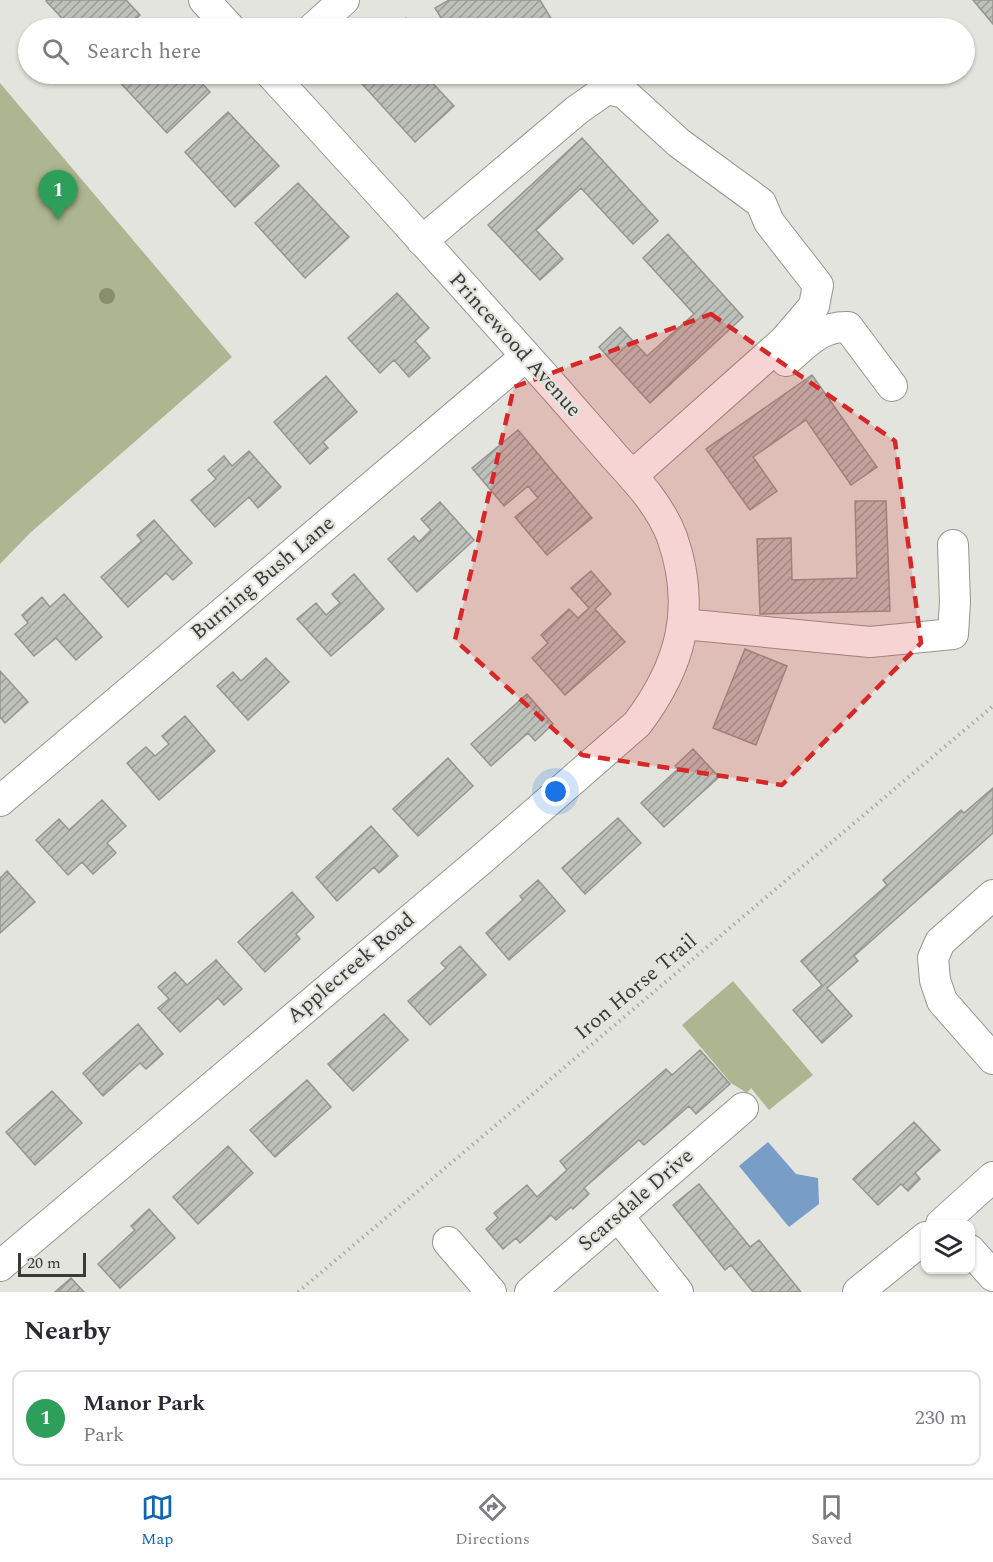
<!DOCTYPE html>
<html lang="en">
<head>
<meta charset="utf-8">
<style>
	:root { --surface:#fff; --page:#f2f2f3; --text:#2b2b33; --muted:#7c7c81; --line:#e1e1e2; --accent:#1066b4 }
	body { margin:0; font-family:Spectral,serif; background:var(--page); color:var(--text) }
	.controls { position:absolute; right:18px; bottom:18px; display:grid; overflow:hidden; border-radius:12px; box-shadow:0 2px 4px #0004 }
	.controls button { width:54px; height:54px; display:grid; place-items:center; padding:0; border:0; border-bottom:2px solid var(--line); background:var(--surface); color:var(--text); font:30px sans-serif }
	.scale { position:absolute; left:18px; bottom:15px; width:68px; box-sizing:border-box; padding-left:6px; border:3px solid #3a3b38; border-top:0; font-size:16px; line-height:21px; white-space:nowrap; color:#3a3b38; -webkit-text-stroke:4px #e2e4dd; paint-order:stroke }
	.you { position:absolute; left:556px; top:792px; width:21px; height:21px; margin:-15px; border:4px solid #fff; border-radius:50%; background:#1a73e8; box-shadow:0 0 0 9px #1a73e833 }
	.badge { display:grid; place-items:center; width:39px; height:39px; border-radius:50%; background:var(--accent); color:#fff; font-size:20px; font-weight:700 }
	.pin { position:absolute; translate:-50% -50px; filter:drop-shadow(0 2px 3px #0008) }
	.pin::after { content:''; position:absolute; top:32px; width:21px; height:18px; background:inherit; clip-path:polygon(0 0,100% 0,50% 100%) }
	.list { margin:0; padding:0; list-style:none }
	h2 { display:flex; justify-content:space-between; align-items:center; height:78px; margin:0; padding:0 24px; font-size:26px }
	h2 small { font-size:20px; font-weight:400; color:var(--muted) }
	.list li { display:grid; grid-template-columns:39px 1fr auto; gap:18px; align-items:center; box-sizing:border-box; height:96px; margin:0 12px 12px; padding:0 12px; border:2px solid var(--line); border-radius:12px }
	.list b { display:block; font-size:22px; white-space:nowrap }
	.list p { margin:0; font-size:20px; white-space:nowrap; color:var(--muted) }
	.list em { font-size:20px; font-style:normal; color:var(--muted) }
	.icon { flex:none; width:33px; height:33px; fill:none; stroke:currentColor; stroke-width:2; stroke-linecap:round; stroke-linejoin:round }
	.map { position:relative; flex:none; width:993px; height:1292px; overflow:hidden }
	.search { position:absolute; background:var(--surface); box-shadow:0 2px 4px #0004; left:18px; right:18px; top:18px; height:66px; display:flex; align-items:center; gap:15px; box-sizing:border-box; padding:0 21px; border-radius:33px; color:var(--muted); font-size:22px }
	.sheet { height:186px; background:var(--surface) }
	nav { display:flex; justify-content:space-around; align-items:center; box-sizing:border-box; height:84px; border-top:2px solid var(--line); background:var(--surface); font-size:16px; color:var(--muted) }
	nav a { display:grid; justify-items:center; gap:3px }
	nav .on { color:var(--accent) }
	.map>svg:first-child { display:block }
	.green { fill:#adb690 }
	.water { fill:#789dc6 }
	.building { fill:url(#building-hatch); stroke:#959690; stroke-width:1.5 }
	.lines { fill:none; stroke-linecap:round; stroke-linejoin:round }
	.minor-casing { stroke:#959690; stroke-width:32 }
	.path { stroke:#aaaba6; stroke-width:4; stroke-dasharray:1.5 4.5; stroke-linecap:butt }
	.minor { stroke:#fff; stroke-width:30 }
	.tree { fill:#878e68 }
	.marked { fill:#d62828; fill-opacity:0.2; stroke:#d62828; stroke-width:4.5; stroke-dasharray:12 8; stroke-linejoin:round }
	.labels { text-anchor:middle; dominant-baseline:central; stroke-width:4.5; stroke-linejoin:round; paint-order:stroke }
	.street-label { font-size:21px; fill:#3a3b38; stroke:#e2e4dd }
</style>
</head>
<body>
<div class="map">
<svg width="993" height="1292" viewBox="0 0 993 1292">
	<defs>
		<pattern id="building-hatch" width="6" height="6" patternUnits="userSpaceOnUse" patternTransform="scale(1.5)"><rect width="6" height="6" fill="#bec0ba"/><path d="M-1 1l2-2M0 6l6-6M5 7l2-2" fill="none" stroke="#9b9d98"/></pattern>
	</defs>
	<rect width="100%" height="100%" fill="#e2e4dd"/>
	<path class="green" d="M0,83L232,357L30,533L0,564Z
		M733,981L813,1075L769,1110L751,1088L747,1093L731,1083L682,1025Z"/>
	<path class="water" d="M768,1142L796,1174L818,1178L819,1204L789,1227L739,1166Z"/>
	<path class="building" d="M48,0H126L140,15L126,28H71L46,1Z
		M449,0H540L556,27L520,28L515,20L499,28H447L435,8Z
		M973,0H993V24Z
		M406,18L416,28H395Z
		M121,74H193L210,92L167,133L116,78Z
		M353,74H424L454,106L415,142Z
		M228,112L279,166L235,207L185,152Z
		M582,138L658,221L633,244L581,188L536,230L563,259L540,280L488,225Z
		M298,183L349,237L305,278L255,223Z
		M668,234L743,317L650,403L599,347L620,327L647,356L694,314L643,258Z
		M397,293L429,328L415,341L430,358L409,377L394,360L380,373L348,338Z
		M812,375L877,467L851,485L806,420L753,457L777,491L750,510L706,449Z
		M326,376L357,412L323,442L328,448L310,464L274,422Z
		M518,430L592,518L547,555L515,517L538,498L528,486L504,506L472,468Z
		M249,451L281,487L258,508L249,497L215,527L191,500L216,479L208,470L224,456L232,466Z
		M855,501H886L890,611L760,614L757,539L791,538L792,580L857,578Z
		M440,502L474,540L417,592L388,559L414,536L419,542L431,530L421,519Z
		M154,520L192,563L173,580L166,573L128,607L101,577L142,541L137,535Z
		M591,571L611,594L595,609L625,642L565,695L532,658L548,643L541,635L569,609L578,618L589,608L571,588Z
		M354,574L384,609L331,656L297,619L316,603L326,615L340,603L332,594Z
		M64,594L102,637L76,660L56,638L34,656L15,634L28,623L22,615L42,597L50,607Z
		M745,649L787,666L756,745L713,728Z
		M266,658L289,682L248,720L217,686L233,672L241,681Z
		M0,671L28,702L5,723L0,717Z
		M527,694L553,724L535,741L528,733L491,766L471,744Z
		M185,716L215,751L159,800L127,763L146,747L155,756L169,744L162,736Z
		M693,749L719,777L664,827L641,803L678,769L675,766Z
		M448,758L473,786L418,836L393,809Z
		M993,788V833L854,956L858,961L827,988L852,1016L822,1043L793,1010L822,985L801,961L887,885L883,880L961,810L964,813Z
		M102,800L126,826L107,843L116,853L93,874L82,862L68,875L36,840L59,819L69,830Z
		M618,818L641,843L585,894L562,868Z
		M371,826L398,856L379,873L374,867L337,901L316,877Z
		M7,871L35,902L0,933V878Z
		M538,880L565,911L509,960L486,933L523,900L520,896Z
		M292,892L314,917L296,934L300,939L265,972L238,942Z
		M460,946L486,975L430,1025L408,1001L446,968L441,963Z
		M216,960L242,989L224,1005L218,998L180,1032L158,1008L169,999L158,987L175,972L187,985Z
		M384,1014L408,1040L353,1091L328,1064Z
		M138,1024L163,1054L146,1069L140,1063L103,1096L83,1073Z
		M700,1050L730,1084L696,1114L689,1106L644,1145L639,1140L584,1188L589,1194L573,1209L571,1207L556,1220L551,1215L520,1243L516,1238L503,1249L486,1229L498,1218L494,1213L527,1185L537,1197L567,1170L560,1161L666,1069L672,1075Z
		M307,1080L331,1107L275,1157L250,1130Z
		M52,1091L82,1123L35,1165L6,1132Z
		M914,1122L940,1150L915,1173L920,1179L908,1191L901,1184L878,1205L853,1179Z
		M228,1146L253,1173L198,1224L173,1197Z
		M699,1184L750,1247L759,1240L801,1292H753L731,1265L725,1270L673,1205Z
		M149,1209L175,1238L120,1288L98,1264L135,1230L131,1226Z
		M71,1278L84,1292H55Z"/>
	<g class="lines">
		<g class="minor-casing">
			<path id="minor" d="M204,0L230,28
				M313,28L344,0
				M422,241L577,110L607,89L624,93L679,143L761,203L769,222L818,285L814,306L784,341L632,476
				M786,361C806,344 820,326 848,327L892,386
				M683,624L870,642L953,634L955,602L953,545
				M0,801L526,356
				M993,895L940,942L933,958L935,980L942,1001L993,1059
				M618,1216L678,1292
				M941,1224L993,1177
				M448,1242L491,1292
				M970,1250L993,1276
				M0,1266L482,859L637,724C681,666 697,608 672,537C660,505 636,480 614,456C596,435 578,415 560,394C465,287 368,180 271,74
				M530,1292L743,1108
				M858,1292L926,1237"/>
		</g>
		<path class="path" d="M298,1292L993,706"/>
		<use href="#minor" class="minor"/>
	</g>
	<circle class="tree" cx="107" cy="296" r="8"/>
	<path class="marked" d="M711,314L895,441L921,643L782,785L582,755L455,640L514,387Z"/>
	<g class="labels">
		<g class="street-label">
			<text transform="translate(515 345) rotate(48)">Princewood Avenue</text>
			<text transform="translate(263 578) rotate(-40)">Burning Bush Lane</text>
			<text transform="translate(351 968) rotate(-40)">Applecreek Road</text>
			<text transform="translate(636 987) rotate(-40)">Iron Horse Trail</text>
			<text transform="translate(636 1200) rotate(-41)">Scarsdale Drive</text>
		</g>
	</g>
</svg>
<div class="controls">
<button><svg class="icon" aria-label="layers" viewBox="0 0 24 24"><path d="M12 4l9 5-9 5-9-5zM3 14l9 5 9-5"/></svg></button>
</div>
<div class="scale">20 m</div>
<div class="you"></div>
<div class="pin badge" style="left:58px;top:220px;background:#2e9e5b">1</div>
<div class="search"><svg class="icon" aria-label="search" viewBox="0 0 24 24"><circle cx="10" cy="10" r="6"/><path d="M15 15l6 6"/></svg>Search here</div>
</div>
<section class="sheet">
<h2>Nearby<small></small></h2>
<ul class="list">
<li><span class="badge" style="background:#2e9e5b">1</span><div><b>Manor Park</b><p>Park</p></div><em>230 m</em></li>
</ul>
</section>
<nav>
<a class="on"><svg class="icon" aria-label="map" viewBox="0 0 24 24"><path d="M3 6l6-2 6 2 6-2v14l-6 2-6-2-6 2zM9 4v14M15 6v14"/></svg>Map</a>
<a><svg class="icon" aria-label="directions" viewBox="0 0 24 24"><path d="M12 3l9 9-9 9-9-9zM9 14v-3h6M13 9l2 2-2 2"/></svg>Directions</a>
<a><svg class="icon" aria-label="saved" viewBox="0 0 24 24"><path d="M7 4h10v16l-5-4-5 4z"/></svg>Saved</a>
</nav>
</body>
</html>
